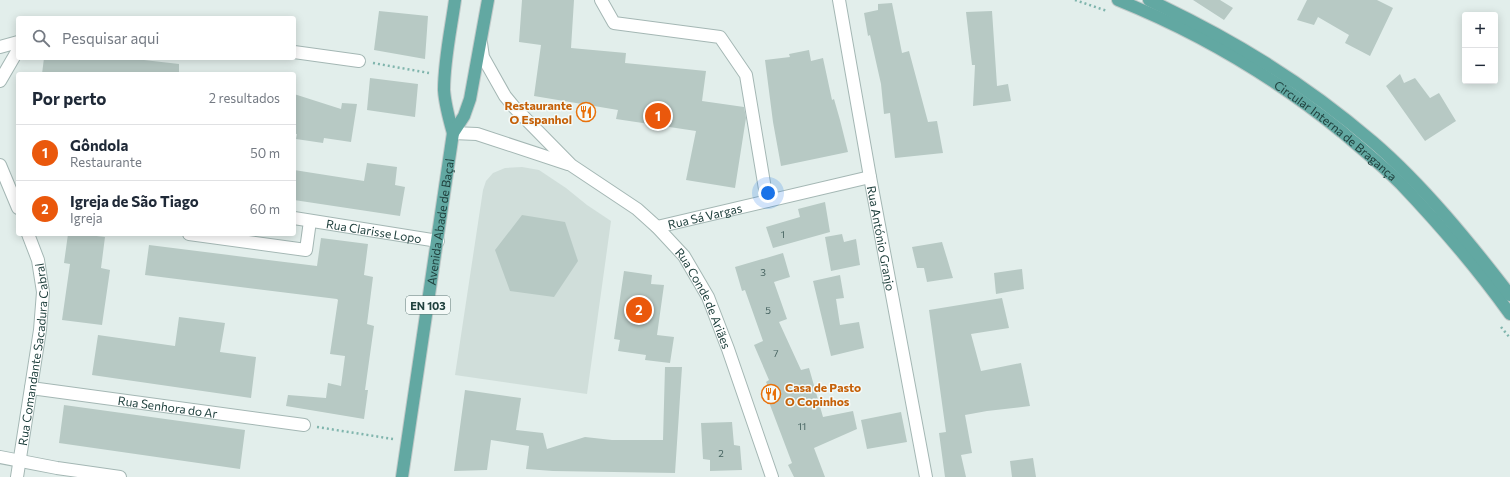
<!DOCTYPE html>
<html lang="pt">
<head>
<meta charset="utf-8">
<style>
	:root { --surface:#fff; --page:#f6f6f7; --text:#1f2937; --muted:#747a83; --line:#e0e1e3; --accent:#ea580c }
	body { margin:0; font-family:Commissioner,sans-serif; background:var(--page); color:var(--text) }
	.controls { position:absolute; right:12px; top:12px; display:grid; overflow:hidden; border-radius:4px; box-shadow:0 2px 10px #0003 }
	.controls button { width:36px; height:36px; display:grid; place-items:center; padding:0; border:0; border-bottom:1px solid var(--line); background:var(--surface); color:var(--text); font:20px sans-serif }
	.you { position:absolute; left:768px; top:193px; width:14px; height:14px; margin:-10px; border:3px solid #fff; border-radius:50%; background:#1a73e8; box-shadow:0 0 0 6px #1a73e833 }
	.badge { display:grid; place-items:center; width:26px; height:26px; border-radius:50%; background:var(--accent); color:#fff; font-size:13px; font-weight:700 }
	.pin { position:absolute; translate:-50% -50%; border:2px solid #fff; box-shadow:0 1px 4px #0006 }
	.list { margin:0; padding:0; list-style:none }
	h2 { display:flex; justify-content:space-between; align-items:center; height:52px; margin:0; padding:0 16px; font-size:17px }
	h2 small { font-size:13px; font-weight:400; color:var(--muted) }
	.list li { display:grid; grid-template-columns:26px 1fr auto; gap:12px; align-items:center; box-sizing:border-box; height:56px; padding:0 16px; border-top:1px solid var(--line) }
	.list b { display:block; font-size:15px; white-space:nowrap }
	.list p { margin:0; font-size:13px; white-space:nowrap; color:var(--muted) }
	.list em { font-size:13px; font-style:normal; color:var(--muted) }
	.icon { flex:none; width:22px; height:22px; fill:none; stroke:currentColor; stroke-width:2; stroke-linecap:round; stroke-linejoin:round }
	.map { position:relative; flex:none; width:1510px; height:477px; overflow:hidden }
	.search { position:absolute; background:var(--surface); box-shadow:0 2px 10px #0003; left:16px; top:16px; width:280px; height:44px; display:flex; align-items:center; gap:10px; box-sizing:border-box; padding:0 14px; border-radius:4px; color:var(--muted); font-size:15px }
	.panel { position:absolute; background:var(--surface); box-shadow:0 2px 10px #0003; left:16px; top:72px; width:280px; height:164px; border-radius:4px }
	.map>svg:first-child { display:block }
	.built { fill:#d0deda }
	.building { fill:#b7c9c4 }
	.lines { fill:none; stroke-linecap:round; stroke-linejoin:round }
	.minor-casing { stroke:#a4b7b4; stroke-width:14 }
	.primary-casing { stroke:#c1cac9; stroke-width:14 }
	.path { stroke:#80b5ad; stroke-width:2.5; stroke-dasharray:2 3; stroke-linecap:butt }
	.minor { stroke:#fff; stroke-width:12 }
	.primary { stroke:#62a8a2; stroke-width:12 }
	.labels { text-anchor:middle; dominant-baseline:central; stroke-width:3; stroke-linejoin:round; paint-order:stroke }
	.number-label { font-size:10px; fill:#466360 }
	.shield { fill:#f4faf8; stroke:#607876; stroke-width:1 }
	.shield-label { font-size:11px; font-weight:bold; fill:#20413e }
	.food-label { font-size:12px; font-weight:bold; fill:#c56008; stroke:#f4faf8; text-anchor:end }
	.street-label { font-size:12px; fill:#20413e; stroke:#f4faf8 }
</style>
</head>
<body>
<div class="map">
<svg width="1510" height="477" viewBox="0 0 1510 477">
	<rect width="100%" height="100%" fill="#e2eeeb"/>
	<path class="built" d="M522,167L539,170L566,188L587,205L611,221L587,394L455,375L483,190L486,181L493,173L505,168Z"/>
	<path class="building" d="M522,0H574L571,48L626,53L625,63L706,71L702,101L744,107L746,118L735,188L686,180L696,131L616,119L618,110L534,96L541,45L519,42Z
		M1193,0H1220L1233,8L1224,20Z
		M1307,0H1377L1393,8L1370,56L1345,43L1349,35L1318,17L1314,25L1297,20Z
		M892,3L902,53L909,51L928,122L937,121L943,153L895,158L890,113L884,114L881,84L870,35L868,36L864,13L878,10V4Z
		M379,11L428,16L425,59L374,50Z
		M992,11L997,86L1008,84L1011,101L973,106L975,65H972L966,12Z
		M809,50L811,61L823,58L832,100L834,99L840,120L848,152L781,166L773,122L765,60L790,57L789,54Z
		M44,58H144V60L179,64V74H42Z
		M1400,74L1404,83L1415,78L1430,98L1439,93L1456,121L1425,141L1386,86Z
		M370,78L418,84L415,117L367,110Z
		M294,94L341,109L342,103L357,104L351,142L324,138L323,143L296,139L297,134H294Z
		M367,163L397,167L395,185L405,187L400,216L294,200V170L364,181Z
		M825,202L830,232L773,248L766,227L800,217L798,209Z
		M522,215L565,222L578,261L554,297L510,291L495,250Z
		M68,234H80L105,237L101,268L110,270L102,325L62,320L70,264L64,263Z
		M842,234L844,242L856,239L860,265L831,271L825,237Z
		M321,238L368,244L364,275L373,277L367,324L374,326L365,390H368L364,419L286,406L288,395L326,398L328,383L341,386L345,356L330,354L338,300L337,299L145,275L149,245L317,266Z
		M942,242L953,278L927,282L924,268H917L912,247Z
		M783,253L790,277L774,282L787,319L779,322L801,370L809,368L823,417L853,411L857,429L814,448L825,477H794L788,465L792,463L767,397L772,395L766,382L769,380L754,345L763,341L745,290L742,291L735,267Z
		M1022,269L1024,289L996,294L994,273Z
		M624,271L652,275L651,284L664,285L657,335L674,337L670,363L645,360L646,355L618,351L620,340L614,339Z
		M840,275L844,298L836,299L840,325L859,322L864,348L831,356L813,281Z
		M1002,298L1009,328L971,334L981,371L1021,363L1030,406L987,411L965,415L972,453L961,455L966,477H945L939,433L946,432L929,310Z
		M179,317L225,323L220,352L256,357L251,398L92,375L98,335L175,346Z
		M665,367H682L675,473L553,471L526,469L529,446L491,440L487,470L454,471L465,390L521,398L516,430L543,433L547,449L585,437L612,440H663Z
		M64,405L245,430L240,469L59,443Z
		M901,412L907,442L867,449L861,420Z
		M732,422L734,445L740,446L742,470L710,471V460L703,459L701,423Z
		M1033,458L1036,477H1012L1010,461Z"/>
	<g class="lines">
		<g class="minor-casing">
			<g id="minor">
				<path d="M601,0L614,23L720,37L746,75L767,201"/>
				<path id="s1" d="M839,0L870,177L926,477"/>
				<path id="s2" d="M481,43L483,57L505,96L514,107L571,165L637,209L657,227L684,256L708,297L728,349L772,477"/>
				<path d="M0,47L18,42"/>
				<path d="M294,52L359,61"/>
				<path d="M0,81L18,50"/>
				<path d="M453,133L477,134L568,164"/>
				<path d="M0,165L18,208"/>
				<path id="s3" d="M294,218L438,241"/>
				<path id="s4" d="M657,227L870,177"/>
				<path d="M189,234L306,250L310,221"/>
				<path id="s5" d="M31,388L304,425"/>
				<path d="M0,457L57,468L120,477"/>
				<path id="s6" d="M17,477L40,330L43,292L38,260L28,234"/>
			</g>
		</g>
		<g class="primary-casing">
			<g id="primary">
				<path id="s7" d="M1118,0C1200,33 1273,76 1342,132C1362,149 1383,166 1401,184C1440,225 1477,268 1510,314"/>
				<path d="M1149,0C1232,39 1303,82 1373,142C1423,185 1470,243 1510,295"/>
				<path d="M453,133C449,119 445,105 444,90C444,60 451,29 455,0"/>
				<path id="s8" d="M402,477L453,133L464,116L470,99L488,0"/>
			</g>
		</g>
		<path class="path" d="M1075,0L1107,11
			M373,63L429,73
			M1501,327L1510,338
			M317,427L393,439"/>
		<use href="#minor" class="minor"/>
		<use href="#primary" class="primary"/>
	</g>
	<defs>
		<g id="restaurant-ring" transform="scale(1)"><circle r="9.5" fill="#f4faf8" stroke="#e8710a" stroke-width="1.5"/><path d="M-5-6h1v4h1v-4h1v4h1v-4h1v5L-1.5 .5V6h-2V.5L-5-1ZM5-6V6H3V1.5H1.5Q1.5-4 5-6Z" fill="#e8710a"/></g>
	</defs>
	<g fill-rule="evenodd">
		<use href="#restaurant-ring" x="586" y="112"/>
		<use href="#restaurant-ring" x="771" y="394"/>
	</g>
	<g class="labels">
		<g class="number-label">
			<text x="783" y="234">1</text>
			<text x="763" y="272">3</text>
			<text x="768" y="310">5</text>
			<text x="776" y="353">7</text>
			<text x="802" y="426">11</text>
			<text x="721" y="453">2</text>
		</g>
		<rect class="shield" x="406" y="296" width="44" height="18" rx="3"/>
		<g class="shield-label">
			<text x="428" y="305">EN 103</text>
		</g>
		<g class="food-label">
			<text x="572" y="105">Restaurante<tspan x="572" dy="14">O Espanhol</tspan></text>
			<text x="785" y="387" text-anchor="start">Casa de Pasto<tspan x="785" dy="14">O Copinhos</tspan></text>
		</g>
		<g class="street-label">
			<text stroke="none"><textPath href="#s7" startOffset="255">Circular Interna de Bragança</textPath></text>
			<text stroke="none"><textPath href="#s4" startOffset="49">Rua Sá Vargas</textPath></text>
			<text stroke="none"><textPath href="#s8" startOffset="258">Avenida Abade de Baçal</textPath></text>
			<text stroke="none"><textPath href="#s3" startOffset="81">Rua Clarisse Lopo</textPath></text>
			<text stroke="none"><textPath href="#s1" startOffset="242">Rua António Granjo</textPath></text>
			<text stroke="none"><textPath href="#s2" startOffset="347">Rua Conde de Ariães</textPath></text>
			<text stroke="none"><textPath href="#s6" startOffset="124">Rua Comandante Sacadura Cabral</textPath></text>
			<text stroke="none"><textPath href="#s5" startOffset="138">Rua Senhora do Ar</textPath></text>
		</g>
	</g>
</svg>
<div class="controls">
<button>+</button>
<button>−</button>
</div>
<div class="you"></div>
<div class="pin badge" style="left:658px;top:116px">1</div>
<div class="pin badge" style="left:639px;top:310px">2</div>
<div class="search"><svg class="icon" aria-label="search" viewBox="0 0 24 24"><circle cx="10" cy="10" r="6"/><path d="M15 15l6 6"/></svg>Pesquisar aqui</div>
<section class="panel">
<h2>Por perto<small>2 resultados</small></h2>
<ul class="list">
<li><span class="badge">1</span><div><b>Gôndola</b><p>Restaurante</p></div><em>50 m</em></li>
<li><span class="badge">2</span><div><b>Igreja de São Tiago</b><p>Igreja</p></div><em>60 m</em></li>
</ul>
</section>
</div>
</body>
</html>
